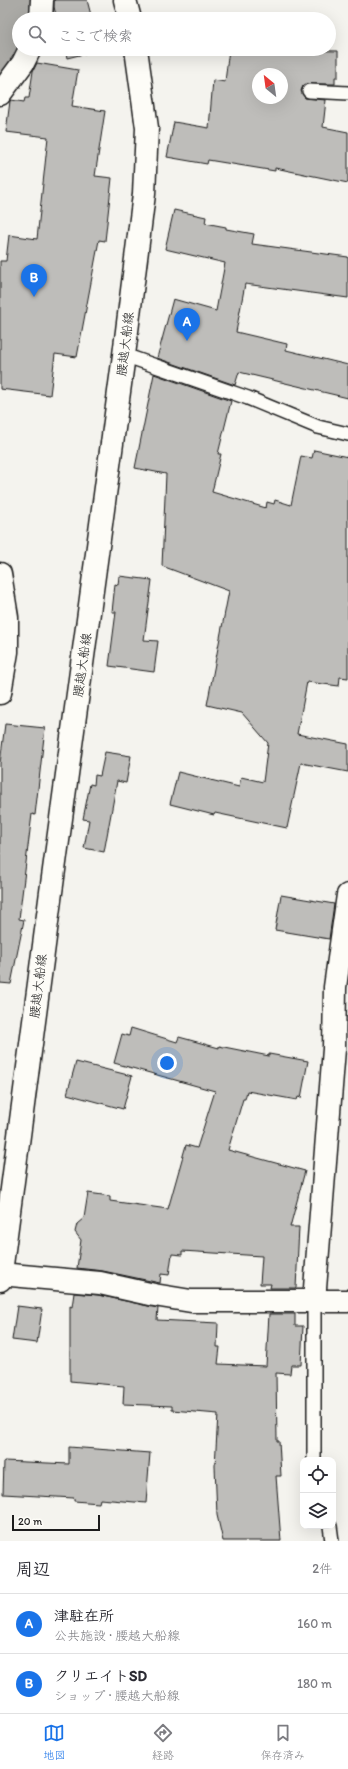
<!DOCTYPE html>
<html lang="ja">
<head>
<meta charset="utf-8">
<style>
	:root { --surface:#fff; --page:#f7f7f7; --text:#2b2b33; --muted:#7c7c81; --line:#e1e1e2; --accent:#1a73e8 }
	body { margin:0; font-family:Itim,"Klee One",sans-serif; background:var(--page); color:var(--text) }
	.controls { position:absolute; right:12px; bottom:12px; display:grid; overflow:hidden; border-radius:8px; box-shadow:0 4px 16px #0002 }
	.controls button { width:36px; height:36px; display:grid; place-items:center; padding:0; border:0; border-bottom:1px solid var(--line); background:var(--surface); color:var(--text); font:20px sans-serif }
	.compass { position:absolute; left:252px; top:68px; width:36px; height:36px; border-radius:50%; background:var(--surface); box-shadow:0 4px 16px #0002; rotate:331deg }
	.scale { position:absolute; left:12px; bottom:10px; width:88px; box-sizing:border-box; padding-left:4px; border:2px solid #1c1c1c; border-top:0; font-size:11px; line-height:14px; white-space:nowrap; color:#1c1c1c; -webkit-text-stroke:3px #fdfcf7; paint-order:stroke }
	.you { position:absolute; left:167px; top:1063px; width:14px; height:14px; margin:-10px; border:3px solid #fff; border-radius:50%; background:#1a73e8; box-shadow:0 0 0 6px #1a73e833 }
	.badge { display:grid; place-items:center; width:26px; height:26px; border-radius:50%; background:var(--accent); color:#fff; font-size:13px; font-weight:700 }
	.pin { position:absolute; translate:-50% -33px; filter:drop-shadow(0 1px 2px #0008) }
	.pin::after { content:''; position:absolute; top:21px; width:14px; height:12px; background:inherit; clip-path:polygon(0 0,100% 0,50% 100%) }
	.list { margin:0; padding:0; list-style:none }
	h2 { display:flex; justify-content:space-between; align-items:center; height:52px; margin:0; padding:0 16px; font-size:17px }
	h2 small { font-size:13px; font-weight:400; color:var(--muted) }
	.list li { display:grid; grid-template-columns:26px 1fr auto; gap:12px; align-items:center; box-sizing:border-box; height:60px; padding:0 16px; border-top:1px solid var(--line) }
	.list b { display:block; font-size:15px; white-space:nowrap }
	.list p { margin:0; font-size:13px; white-space:nowrap; color:var(--muted) }
	.list em { font-size:13px; font-style:normal; color:var(--muted) }
	.icon { flex:none; width:22px; height:22px; fill:none; stroke:currentColor; stroke-width:2; stroke-linecap:round; stroke-linejoin:round }
	.map { position:relative; flex:none; width:348px; height:1541px; overflow:hidden }
	.search { position:absolute; background:var(--surface); box-shadow:0 4px 16px #0002; left:12px; right:12px; top:12px; height:44px; display:flex; align-items:center; gap:10px; box-sizing:border-box; padding:0 14px; border-radius:22px; color:var(--muted); font-size:15px }
	.sheet { height:172px; background:var(--surface) }
	nav { display:flex; justify-content:space-around; align-items:center; box-sizing:border-box; height:56px; border-top:1px solid var(--line); background:var(--surface); font-size:11px; color:var(--muted) }
	nav a { display:grid; justify-items:center; gap:2px }
	nav .on { color:var(--accent) }
	.map>svg:first-child { display:block }
	.lines { fill:none; stroke-linecap:round; stroke-linejoin:round }
	.river { stroke:#abaaa6; stroke-width:53 }
	.building { fill:#bebdba; stroke:#1c1c1c; fill-rule:evenodd }
	.lane-casing { stroke:#1c1c1c; stroke-width:16 }
	.street-casing { stroke:#1c1c1c; stroke-width:25 }
	.secondary-casing { stroke:#1c1c1c; stroke-width:25 }
	.lane { stroke:#fdfcf7; stroke-width:13 }
	.street { stroke:#fdfcf7; stroke-width:22 }
	.secondary { stroke:#fdfcf7; stroke-width:22 }
	.labels { text-anchor:middle; dominant-baseline:central; stroke-width:3; stroke-linejoin:round; paint-order:stroke }
	.street-label { font-size:13px; fill:#1c1c1c; stroke:#fdfcf7 }
</style>
</head>
<body>
<div class="map">
<svg width="348" height="1541" viewBox="0 0 348 1541">
	<rect width="100%" height="100%" fill="#f4f3ee"/>
	<filter id="ink" filterUnits="userSpaceOnUse"><feTurbulence type="fractalNoise" baseFrequency=".025" numOctaves="2"/><feDisplacementMap in="SourceGraphic" scale="8" xChannelSelector="R" yChannelSelector="G"/><feConvolveMatrix kernelMatrix="1 2 1 2 8 2 1 2 1" color-interpolation-filters="sRGB"/></filter>
	<g filter="url(#ink)">
		<g class="lines">
			<path class="river" d="M0,66L17,33L20,0"/>
		</g>
		<path class="building" d="M54,0H87L92,19H57L54,7Z
			M65,49H100V50L67,58Z
			M229,49L338,51V77H335V84H306L303,86L301,91L305,98L326,100L323,127L348,132V183L275,168V171L208,160L207,164L167,157L174,122L209,128L213,80L225,82ZM258,74H282V98H258Z
			M37,63L78,70L72,106L105,111L95,176L112,178L105,241L99,240L77,357L55,354L50,395L0,389V261H6L9,235L37,239L48,137L6,132L10,101L11,100L24,102L25,98H29L33,71Z
			M174,210L206,217L205,223L226,227V229L254,234L252,244L348,257V298L245,284L236,332L287,344L286,350L348,365V398L239,372L235,385L157,358L173,299L216,311L225,263L165,249Z
			M154,374L231,401L218,454H221L212,492L266,508L267,502L274,504L275,500L291,505L301,456L312,458L314,450L348,457V678L340,677L339,686L307,682L297,734L348,744V772L301,763L287,828L215,813L214,815L170,804L178,772L239,787L241,777L263,782L268,743L242,713L207,705L229,591L162,566L166,474L135,468Z
			M119,576L152,580L144,640L158,641L154,672L109,666L116,612H112L115,584L118,585Z
			M5,724L45,728L35,815L32,814L19,919L24,920L11,984L0,983V763Z
			M105,752L131,756L126,783L117,781L104,852L84,848L89,820L83,819L90,784L94,785L95,775L100,776Z
			M281,895L334,904L329,939L275,930Z
			M131,1028L177,1042L179,1037L219,1048V1046L269,1056V1054L308,1061L301,1098L298,1097L297,1100L247,1091L245,1099H243L228,1150L305,1171L290,1227H299L296,1288H270L271,1284H260L262,1256L182,1251V1255L172,1254L169,1275L161,1274L160,1283L103,1271L77,1268L81,1240L75,1232L77,1224L84,1218L88,1193L110,1196V1201L168,1209L186,1145L197,1148L215,1091L114,1063L122,1034L129,1036Z
			M76,1062L132,1076L123,1109L67,1094Z
			M74,1293L98,1295L158,1308L157,1320L218,1323L217,1347H220L218,1364L266,1366L269,1314H295V1326H303L301,1365H291L290,1374L276,1373L277,1441H279L281,1476H276L281,1541H223L217,1515L215,1466L218,1414L172,1410V1406L123,1404L124,1386L70,1381V1306L72,1307Z
			M17,1306L42,1309L37,1343L12,1340Z
			M69,1447L150,1453L146,1503L100,1499L99,1503L74,1501V1498L3,1494L4,1461L69,1464Z"/>
		<g class="lines">
			<g class="lane-casing">
				<path id="lane" d="M309,91L348,93
					M124,355L248,398L318,427L348,434
					M314,1301V1460
					M330,1526L332,1541"/>
			</g>
			<g class="street-casing">
				<path id="street" d="M41,19L42,0
					M0,94L23,63L30,49
					M0,574L7,617V652L0,693
					M0,1274L100,1283L154,1295L191,1301H348
					M314,1301L334,1049L335,987L348,895"/>
			</g>
			<g class="secondary-casing">
				<path id="secondary" d="M125,0L130,19
					M0,1280L51,892L124,355L144,194L147,128L136,49"/>
			</g>
			<use href="#lane" class="lane"/>
			<use href="#street" class="street"/>
			<use href="#secondary" class="secondary"/>
		</g>
	</g>
	<g class="labels">
		<g class="street-label">
			<text transform="translate(125 344) rotate(-83)">腰越大船線</text>
			<text transform="translate(82 665) rotate(-82)">腰越大船線</text>
			<text transform="translate(38 986) rotate(-83)">腰越大船線</text>
		</g>
	</g>
</svg>
<div class="controls">
<button><svg class="icon" aria-label="locate" viewBox="0 0 24 24"><circle cx="12" cy="12" r="6"/><path d="M12 2v4M12 18v4M2 12h4M18 12h4"/></svg></button>
<button><svg class="icon" aria-label="layers" viewBox="0 0 24 24"><path d="M12 4l9 5-9 5-9-5zM3 14l9 5 9-5"/></svg></button>
</div>
<svg class="compass" viewBox="-18 -18 36 36"><path d="M0-13l5 13h-10z" fill="#e53935"/><path d="M0 13l5-13h-10z" fill="#7c7c81"/></svg>
<div class="scale">20 m</div>
<div class="you"></div>
<div class="pin badge" style="left:187px;top:341px">A</div>
<div class="pin badge" style="left:34px;top:297px">B</div>
<div class="search"><svg class="icon" aria-label="search" viewBox="0 0 24 24"><circle cx="10" cy="10" r="6"/><path d="M15 15l6 6"/></svg>ここで検索</div>
</div>
<section class="sheet">
<h2>周辺<small>2件</small></h2>
<ul class="list">
<li><span class="badge">A</span><div><b>津駐在所</b><p>公共施設 · 腰越大船線</p></div><em>160 m</em></li>
<li><span class="badge">B</span><div><b>クリエイトSD</b><p>ショップ · 腰越大船線</p></div><em>180 m</em></li>
</ul>
</section>
<nav>
<a class="on"><svg class="icon" aria-label="map" viewBox="0 0 24 24"><path d="M3 6l6-2 6 2 6-2v14l-6 2-6-2-6 2zM9 4v14M15 6v14"/></svg>地図</a>
<a><svg class="icon" aria-label="directions" viewBox="0 0 24 24"><path d="M12 3l9 9-9 9-9-9zM9 14v-3h6M13 9l2 2-2 2"/></svg>経路</a>
<a><svg class="icon" aria-label="saved" viewBox="0 0 24 24"><path d="M7 4h10v16l-5-4-5 4z"/></svg>保存済み</a>
</nav>
</body>
</html>
